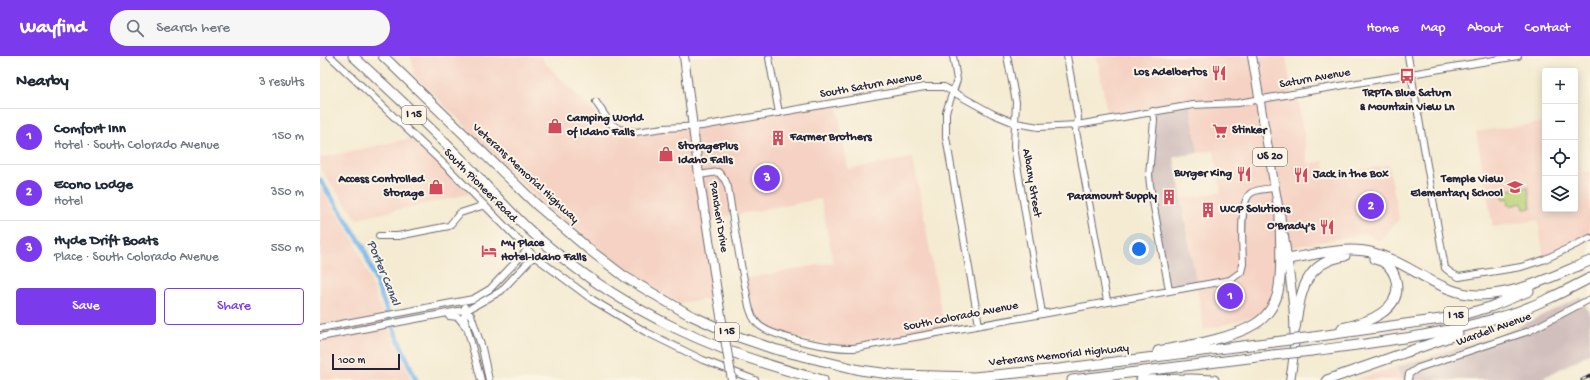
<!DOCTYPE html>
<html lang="en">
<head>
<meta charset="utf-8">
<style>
	:root { --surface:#fff; --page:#f6f6f7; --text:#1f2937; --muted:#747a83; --line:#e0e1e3; --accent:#7c3aed }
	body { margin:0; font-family:"Gochi Hand",sans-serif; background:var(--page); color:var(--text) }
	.controls { position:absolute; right:12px; top:12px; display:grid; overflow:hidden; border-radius:4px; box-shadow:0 2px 10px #0003 }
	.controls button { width:36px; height:36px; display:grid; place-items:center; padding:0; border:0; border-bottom:1px solid var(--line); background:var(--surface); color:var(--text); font:20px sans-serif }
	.scale { position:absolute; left:12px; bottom:10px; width:68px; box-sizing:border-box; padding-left:4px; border:2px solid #22223b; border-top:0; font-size:11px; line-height:14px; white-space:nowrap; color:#22223b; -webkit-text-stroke:3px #fcf5e5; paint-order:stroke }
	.you { position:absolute; left:819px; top:193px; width:14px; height:14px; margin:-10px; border:3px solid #fff; border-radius:50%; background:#1a73e8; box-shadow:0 0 0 6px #1a73e833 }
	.badge { display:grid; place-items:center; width:26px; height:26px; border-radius:50%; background:var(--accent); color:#fff; font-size:13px; font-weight:700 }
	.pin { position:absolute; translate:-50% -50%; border:2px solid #fff; box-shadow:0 1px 4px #0006 }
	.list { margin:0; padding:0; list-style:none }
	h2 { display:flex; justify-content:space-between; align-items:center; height:52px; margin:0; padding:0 16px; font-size:17px }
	h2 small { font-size:13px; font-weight:400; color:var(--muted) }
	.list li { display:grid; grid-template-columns:26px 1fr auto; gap:12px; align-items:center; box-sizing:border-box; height:56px; padding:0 16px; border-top:1px solid var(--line) }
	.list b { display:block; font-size:15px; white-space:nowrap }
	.list p { margin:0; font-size:13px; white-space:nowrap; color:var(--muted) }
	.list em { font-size:13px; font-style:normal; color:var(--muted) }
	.actions { display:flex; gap:8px; padding:12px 16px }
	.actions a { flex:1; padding:9px 0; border:1px solid var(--accent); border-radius:4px; text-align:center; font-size:14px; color:var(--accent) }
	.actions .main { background:var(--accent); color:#fff }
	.icon { flex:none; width:22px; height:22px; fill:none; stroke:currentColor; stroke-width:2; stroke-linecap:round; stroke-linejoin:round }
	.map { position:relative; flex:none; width:1270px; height:324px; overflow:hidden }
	header { display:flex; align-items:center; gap:24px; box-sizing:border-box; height:56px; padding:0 20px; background:var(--accent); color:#fff }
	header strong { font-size:19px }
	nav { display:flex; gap:22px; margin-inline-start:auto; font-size:14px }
	.search { width:280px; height:36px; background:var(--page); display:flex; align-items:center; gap:10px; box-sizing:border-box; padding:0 14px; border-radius:22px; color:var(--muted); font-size:15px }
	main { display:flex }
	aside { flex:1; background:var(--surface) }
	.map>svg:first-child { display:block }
	.built { fill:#f5d2c3 }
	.industrial { fill:#d1bfbd }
	.green { fill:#bbd479; stroke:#6e7b5a }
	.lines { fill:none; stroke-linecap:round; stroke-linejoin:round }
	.canal { stroke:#7ab7ed; stroke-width:5 }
	.minor-casing { stroke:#6c6870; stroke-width:8 }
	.major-casing { stroke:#6c6870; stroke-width:10 }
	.highway-casing { stroke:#6c6870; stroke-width:11 }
	.minor { stroke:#fff; stroke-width:6 }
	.major { stroke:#fff; stroke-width:8 }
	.highway { stroke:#fff; stroke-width:9 }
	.rail-casing { stroke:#22223b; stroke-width:3 }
	.rail { stroke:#fcf5e5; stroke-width:1.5; stroke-dasharray:4.5; stroke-linecap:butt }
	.major-bridge-casing { stroke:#6c6870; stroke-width:10; stroke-linecap:butt }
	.highway-bridge-casing { stroke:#6c6870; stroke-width:11; stroke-linecap:butt }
	.major-bridge { stroke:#fff; stroke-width:8 }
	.highway-bridge { stroke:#fff; stroke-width:9 }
	.labels { text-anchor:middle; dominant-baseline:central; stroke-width:4; stroke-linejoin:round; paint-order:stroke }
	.shield { fill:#fcf5e5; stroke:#63616e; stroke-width:1 }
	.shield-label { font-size:11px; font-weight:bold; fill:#22223b }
	.poi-label { font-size:12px; font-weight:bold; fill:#22223b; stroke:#fcf5e5; text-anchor:start }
	.street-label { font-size:12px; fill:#22223b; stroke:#fcf5e5 }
	.water-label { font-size:13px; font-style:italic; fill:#415679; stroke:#fcf5e5 }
</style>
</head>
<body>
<header>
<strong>Wayfind</strong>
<div class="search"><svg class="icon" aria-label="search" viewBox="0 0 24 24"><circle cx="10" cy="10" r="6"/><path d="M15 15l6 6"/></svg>Search here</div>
<nav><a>Home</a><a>Map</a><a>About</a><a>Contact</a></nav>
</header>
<main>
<aside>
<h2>Nearby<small>3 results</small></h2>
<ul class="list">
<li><span class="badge">1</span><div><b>Comfort Inn</b><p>Hotel · South Colorado Avenue</p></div><em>150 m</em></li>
<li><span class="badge">2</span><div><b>Econo Lodge</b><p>Hotel</p></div><em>350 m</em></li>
<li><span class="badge">3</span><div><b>Hyde Drift Boats</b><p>Place · South Colorado Avenue</p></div><em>550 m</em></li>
</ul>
<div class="actions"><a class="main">Save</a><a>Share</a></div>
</aside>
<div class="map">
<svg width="1270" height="324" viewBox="0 0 1270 324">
	<rect width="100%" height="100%" fill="#fcf5e5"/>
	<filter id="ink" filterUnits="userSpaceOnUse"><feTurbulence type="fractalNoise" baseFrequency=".025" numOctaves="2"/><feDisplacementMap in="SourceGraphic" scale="8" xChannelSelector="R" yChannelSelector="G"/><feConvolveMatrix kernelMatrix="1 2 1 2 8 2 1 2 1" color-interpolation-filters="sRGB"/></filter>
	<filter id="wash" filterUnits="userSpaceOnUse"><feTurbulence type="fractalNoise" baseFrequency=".012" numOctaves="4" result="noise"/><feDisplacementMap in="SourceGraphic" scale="16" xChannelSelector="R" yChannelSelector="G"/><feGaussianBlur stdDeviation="0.9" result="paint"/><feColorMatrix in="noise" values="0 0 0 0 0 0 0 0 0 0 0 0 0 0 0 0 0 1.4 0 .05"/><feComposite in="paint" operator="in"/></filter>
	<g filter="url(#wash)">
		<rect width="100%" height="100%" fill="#f4ebd2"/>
		<path class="built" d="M91,0H222L223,5L291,73L307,80L517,47L528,113L593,102L625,276L534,292L458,279L436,267L424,223L513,206L501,143L386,164L398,242L358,247L301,211L229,153L95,20Z
			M777,0H966L972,38L977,37L988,108L1003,105L1007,119L1069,109L1079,163L1060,185L1047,178L960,193L949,246L940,259L884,274L863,143L901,136L894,95L878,97L870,49L788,64Z
			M1225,66V153H1255V91L1260,117L1270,116V182L1224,203L1218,164L1173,171L1156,76Z
			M93,82L150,138L37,163L0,113V102Z
			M0,131L36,188L69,273L91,324H0Z
			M1076,311L1084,324H1034Z"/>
		<path class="industrial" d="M870,49L878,97L854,101L877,230L849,234L830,129L833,55Z
			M1261,241L1270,259V297L1219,324H1084L1076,311L1180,279Z"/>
		<path class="green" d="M1208,131L1211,152L1204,153L1202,147L1189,150L1188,142L1183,143L1181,135Z"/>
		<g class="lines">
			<path class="canal" d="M0,124L43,190L74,274L96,324"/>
		</g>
	</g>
	<g filter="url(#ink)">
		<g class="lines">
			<g class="minor-casing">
				<path id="minor" d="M10,0L129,113L214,200L273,244L326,276L383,304L435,324
					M633,0L637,24L626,56V81L659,269
					M687,0L696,46L694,91L722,257
					M747,0L758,62L756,75L787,245
					M1088,0L1125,212L1131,217L1139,221L1201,211L1223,204L1270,182
					M449,2L459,57
					M276,46L290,67L299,73L316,76L344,72L382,70L605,31H624L673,58L695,67L719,71L757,69L873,49L918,47L1198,0
					M833,55L834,64L829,119L830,129L849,234
					M379,119L398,116L405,124L408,131C413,166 419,200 426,234C428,245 429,257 436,266C448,282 514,293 534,292L910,224L921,216L923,208C923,194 918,146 931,137C937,133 948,133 955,132
					M59,180H78L129,170L140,157L165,149
					M145,251L146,257L144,260L161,324
					M146,257L151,259L162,292L169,324
					M129,260L138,261L145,270
					M0,272L153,243L170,233L207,194
					M0,281L149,253L181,235L214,200
					M1088,324L1089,318L1098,312L1209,275L1270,243"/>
			</g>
			<g class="major-casing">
				<path id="major" d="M364,0L379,119L398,242
					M932,0L961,167
					M964,180C971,228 980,276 970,324"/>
			</g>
			<g class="highway-casing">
				<path id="highway" d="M33,0C70,34 108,69 143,105C169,132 194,162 223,186C307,257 398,298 503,324
					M63,0L217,149L271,195L305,221L368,258L416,280L454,293L540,314L577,319L654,321L739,313L954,286
					M967,203C995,199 1027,189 1054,197C1091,207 1121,240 1161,239C1199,238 1235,219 1270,205
					M975,272C981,237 983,207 1025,200
					M1022,272C1046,267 1086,254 1075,221C1072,212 1065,205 1055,203
					M993,281L1135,261L1170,251L1209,235
					M838,295C865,290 912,283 935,268C946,262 955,249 958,236C963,214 960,183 960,160
					M992,295C1057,286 1123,279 1187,259C1216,250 1243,236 1270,222
					M752,324L953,299
					M821,324L871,323L894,324
					M1007,324L1138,278"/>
			</g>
			<use href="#minor" class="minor"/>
			<use href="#major" class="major"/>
			<use href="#highway" class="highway"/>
			<g class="rail-casing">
				<path id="rail" d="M1262,324L1270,320"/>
			</g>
			<use href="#rail" class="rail"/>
			<g class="major-bridge-casing">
				<path id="major-bridge" d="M398,242L412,324"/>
			</g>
			<g class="highway-bridge-casing">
				<path id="highway-bridge" d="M954,286L993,281
					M953,299L992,295"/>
			</g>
			<use href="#major-bridge" class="major-bridge"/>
			<use href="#highway-bridge" class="highway-bridge"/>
		</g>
	</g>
	<defs>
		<g id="restaurant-bare" transform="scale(1.2)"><path d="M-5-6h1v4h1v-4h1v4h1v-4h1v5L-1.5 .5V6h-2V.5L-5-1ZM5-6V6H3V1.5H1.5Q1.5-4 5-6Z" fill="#d1495b" stroke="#fcf5e5" stroke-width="2.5" paint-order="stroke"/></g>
		<g id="bus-bare" transform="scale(1.2)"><path d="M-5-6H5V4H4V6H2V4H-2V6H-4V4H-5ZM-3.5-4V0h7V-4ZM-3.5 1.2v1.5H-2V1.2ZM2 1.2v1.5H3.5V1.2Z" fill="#d1495b" stroke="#fcf5e5" stroke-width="2.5" paint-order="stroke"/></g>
		<g id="shop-bare" transform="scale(1.2)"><path d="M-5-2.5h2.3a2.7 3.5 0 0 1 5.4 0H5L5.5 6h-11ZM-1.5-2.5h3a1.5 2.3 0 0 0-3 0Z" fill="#d1495b" stroke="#fcf5e5" stroke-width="2.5" paint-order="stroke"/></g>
		<g id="supermarket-bare" transform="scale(1.2)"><path d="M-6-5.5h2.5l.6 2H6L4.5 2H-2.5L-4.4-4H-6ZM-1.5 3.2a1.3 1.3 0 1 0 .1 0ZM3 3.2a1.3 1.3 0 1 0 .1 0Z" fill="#d1495b" stroke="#fcf5e5" stroke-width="2.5" paint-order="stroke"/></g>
		<g id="building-bare" transform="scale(1.2)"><path d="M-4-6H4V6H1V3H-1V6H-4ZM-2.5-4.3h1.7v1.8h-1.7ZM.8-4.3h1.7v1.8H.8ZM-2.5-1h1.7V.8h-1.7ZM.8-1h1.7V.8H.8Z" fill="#d1495b" stroke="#fcf5e5" stroke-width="2.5" paint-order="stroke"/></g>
		<g id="school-bare" transform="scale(1.2)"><path d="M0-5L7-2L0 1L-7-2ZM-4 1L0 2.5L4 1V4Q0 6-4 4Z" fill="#d1495b" stroke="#fcf5e5" stroke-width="2.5" paint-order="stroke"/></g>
		<g id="hotel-bare" transform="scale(1.2)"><path d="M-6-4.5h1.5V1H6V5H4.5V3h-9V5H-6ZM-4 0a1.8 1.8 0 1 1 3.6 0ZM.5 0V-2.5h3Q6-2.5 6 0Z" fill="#d1495b" stroke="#fcf5e5" stroke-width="2.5" paint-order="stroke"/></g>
	</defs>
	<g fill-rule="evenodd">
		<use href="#restaurant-bare" x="899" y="17"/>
		<use href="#bus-bare" x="1087" y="20"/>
		<use href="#shop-bare" x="235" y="70"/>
		<use href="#supermarket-bare" x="900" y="75"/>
		<use href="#building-bare" x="458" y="82"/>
		<use href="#shop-bare" x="346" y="98"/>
		<use href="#restaurant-bare" x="924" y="118"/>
		<use href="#restaurant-bare" x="981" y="119"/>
		<use href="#shop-bare" x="116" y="131"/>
		<use href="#school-bare" x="1195" y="131"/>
		<use href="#building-bare" x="849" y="141"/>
		<use href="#building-bare" x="888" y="154"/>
		<use href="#restaurant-bare" x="1007" y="171"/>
		<use href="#hotel-bare" x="169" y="195"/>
	</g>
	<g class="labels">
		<g class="shield">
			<rect x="82" y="50" width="24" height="18" rx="3"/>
			<rect x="933" y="92" width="34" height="18" rx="3"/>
			<rect x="1124" y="251" width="24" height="18" rx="3"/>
			<rect x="395" y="267" width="24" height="18" rx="3"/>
		</g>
		<g class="shield-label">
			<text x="94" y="59">I 15</text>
			<text x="950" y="101">US 20</text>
			<text x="1136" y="260">I 15</text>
			<text x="407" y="276">I 15</text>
		</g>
		<g class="poi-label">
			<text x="887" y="17" text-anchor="end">Los Adelbertos</text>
			<text x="1087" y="38" text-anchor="middle">TRPTA Blue Saturn<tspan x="1087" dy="14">&amp; Mountain View Ln</tspan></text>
			<text x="247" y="63">Camping World<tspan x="247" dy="14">of Idaho Falls</tspan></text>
			<text x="912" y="75">Stinker</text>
			<text x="470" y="82">Farmer Brothers</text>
			<text x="358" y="91">StoragePlus<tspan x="358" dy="14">Idaho Falls</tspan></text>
			<text x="912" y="118" text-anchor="end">Burger King</text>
			<text x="993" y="119">Jack in the Box</text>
			<text x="104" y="124" text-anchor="end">Access Controlled<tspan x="104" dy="14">Storage</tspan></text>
			<text x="1183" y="124" text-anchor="end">Temple View<tspan x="1183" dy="14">Elementary School</tspan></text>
			<text x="837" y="141" text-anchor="end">Paramount Supply</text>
			<text x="900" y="154">WCP Solutions</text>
			<text x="995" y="171" text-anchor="end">O'Brady's</text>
			<text x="181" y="188">My Place<tspan x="181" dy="14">Hotel-Idaho Falls</tspan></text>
		</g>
		<g class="street-label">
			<text transform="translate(995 23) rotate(-10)">Saturn Avenue</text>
			<text transform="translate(551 30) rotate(-10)">South Saturn Avenue</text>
			<text transform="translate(205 118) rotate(43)">Veterans Memorial Highway</text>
			<text transform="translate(711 127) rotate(80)">Albany Street</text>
			<text transform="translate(160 130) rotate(45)">South Pioneer Road</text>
			<text transform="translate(398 161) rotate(81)">Pancheri Drive</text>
			<text transform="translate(641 261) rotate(-11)">South Colorado Avenue</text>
			<text transform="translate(1174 274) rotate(-20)">Wardell Avenue</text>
			<text transform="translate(739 300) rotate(-6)">Veterans Memorial Highway</text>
		</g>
		<g class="water-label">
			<text transform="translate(63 217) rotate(68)">Porter Canal</text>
		</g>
	</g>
</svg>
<div class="controls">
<button>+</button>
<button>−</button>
<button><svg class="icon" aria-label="locate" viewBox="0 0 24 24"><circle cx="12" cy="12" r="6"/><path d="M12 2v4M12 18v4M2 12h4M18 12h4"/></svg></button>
<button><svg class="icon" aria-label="layers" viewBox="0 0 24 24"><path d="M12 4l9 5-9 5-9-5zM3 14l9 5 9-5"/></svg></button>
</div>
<div class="scale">100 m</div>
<div class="you"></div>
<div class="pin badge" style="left:910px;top:240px">1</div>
<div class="pin badge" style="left:1051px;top:150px">2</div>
<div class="pin badge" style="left:447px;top:122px">3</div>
</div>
</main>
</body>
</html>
